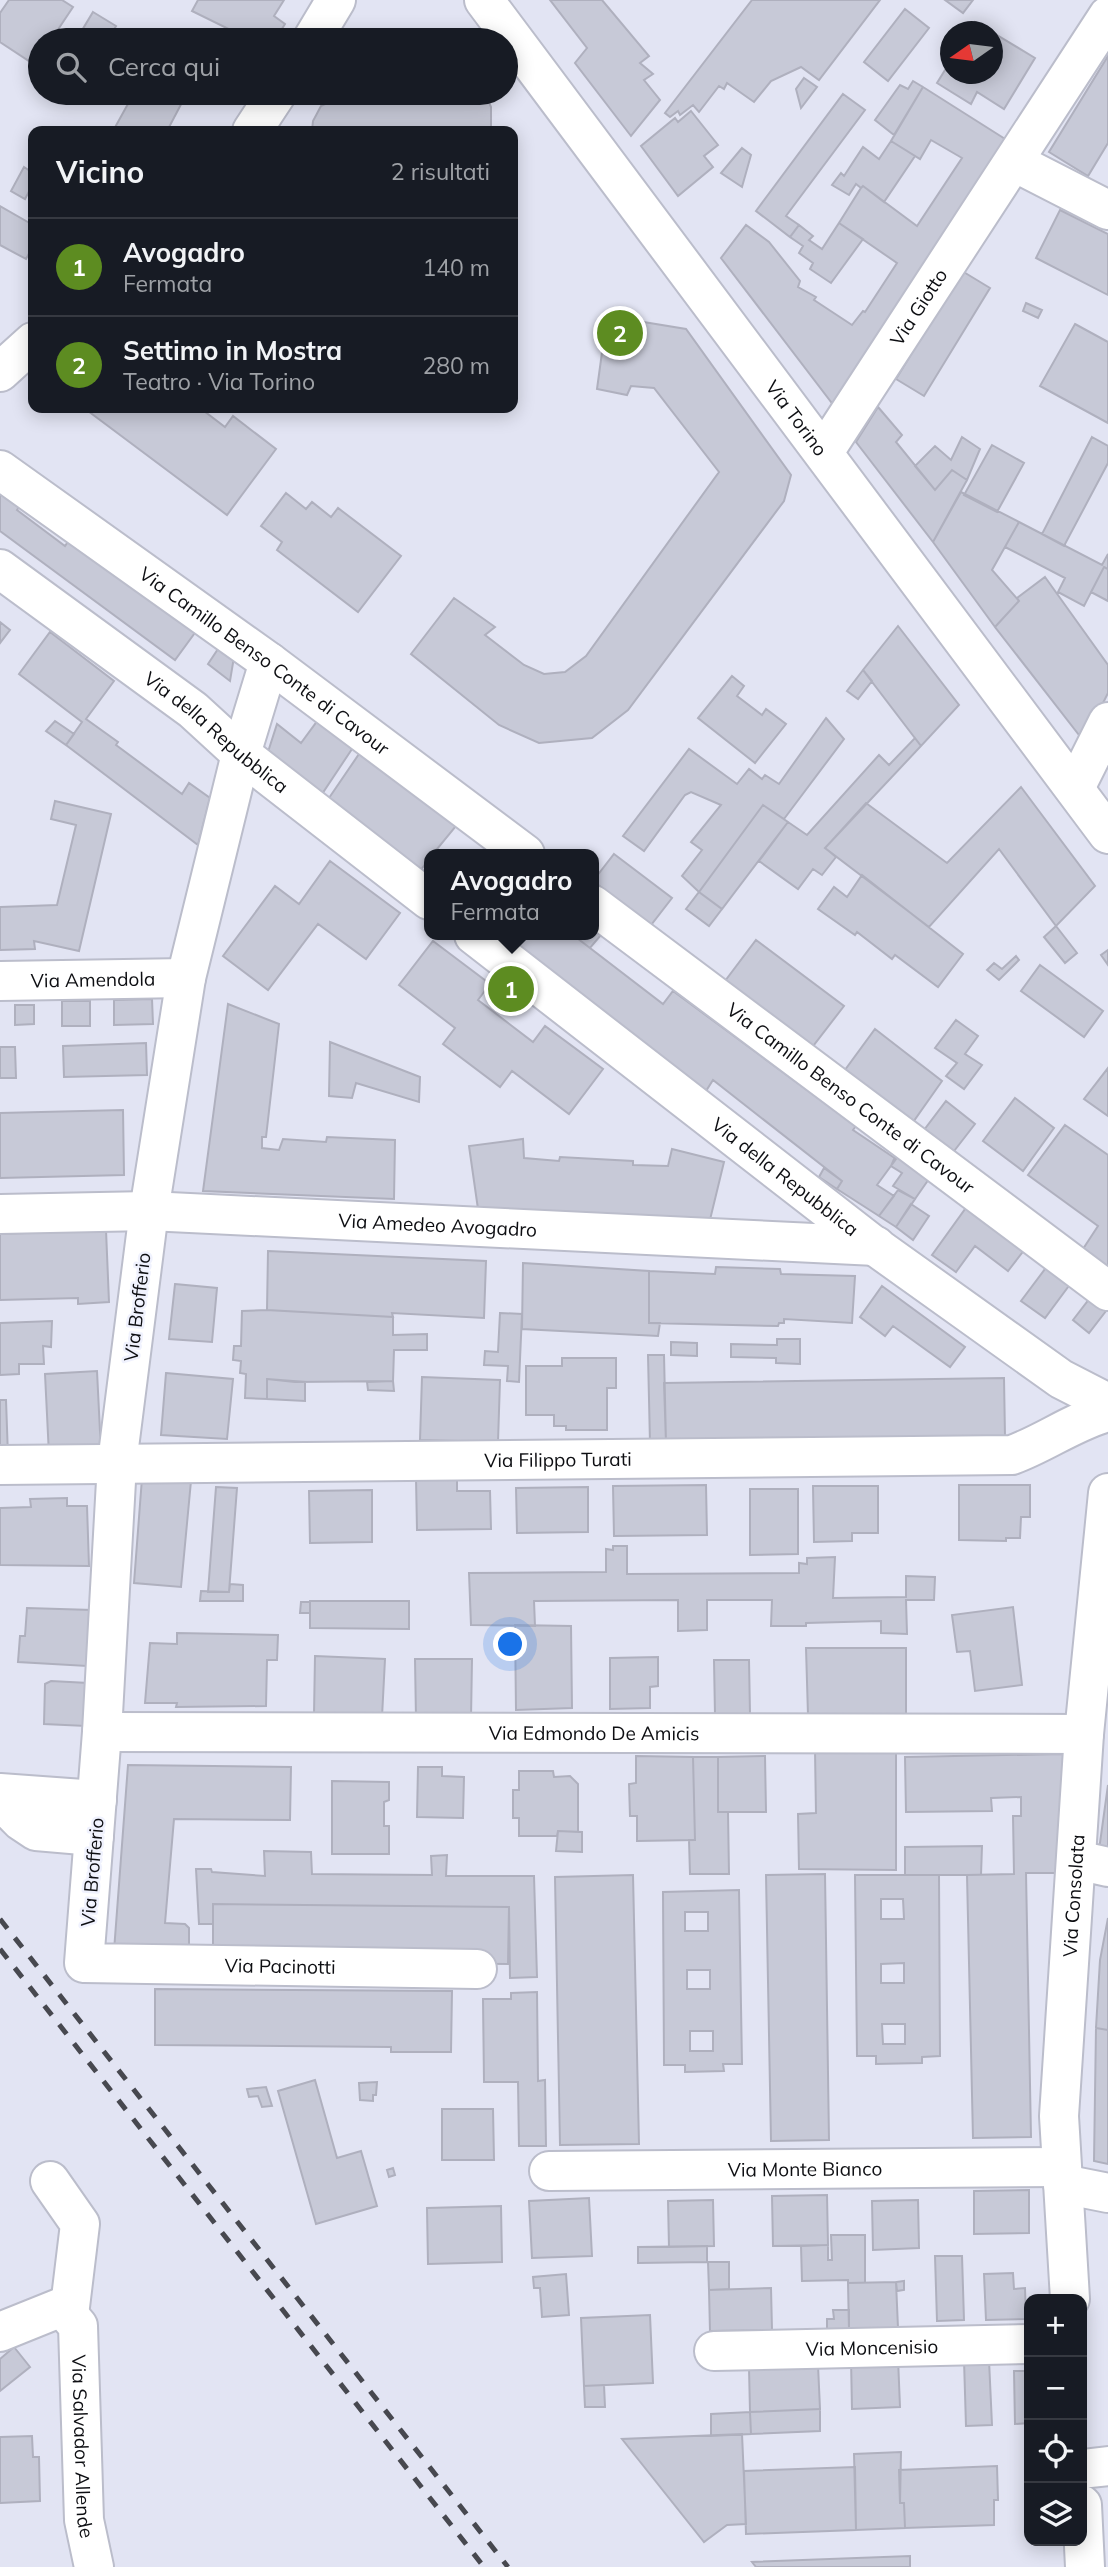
<!DOCTYPE html>
<html lang="it">
<head>
<meta charset="utf-8">
<style>
	:root { --surface:#171b24; --page:#242831; --text:#f1f3f6; --muted:#9ea1a6; --line:#363941; --accent:#5d8c21 }
	body { margin:0; font-family:Mulish,sans-serif; background:var(--page); color:var(--text) }
	.controls { position:absolute; right:21px; bottom:21px; display:grid; overflow:hidden; border-radius:14px; box-shadow:0 4px 18px #0003 }
	.controls button { width:63px; height:63px; display:grid; place-items:center; padding:0; border:0; border-bottom:2px solid var(--line); background:var(--surface); color:var(--text); font:35px sans-serif }
	.compass { position:absolute; left:940px; top:21px; width:63px; height:63px; border-radius:50%; background:var(--surface); box-shadow:0 4px 18px #0003; rotate:256deg }
	.you { position:absolute; left:511px; top:1645px; width:24px; height:24px; margin:-18px; border:5px solid #fff; border-radius:50%; background:#1a73e8; box-shadow:0 0 0 10px #1a73e833 }
	.badge { display:grid; place-items:center; width:46px; height:46px; border-radius:50%; background:var(--accent); color:#fff; font-size:23px; font-weight:700 }
	.pin { position:absolute; translate:-50% -50%; border:4px solid #fff; box-shadow:0 2px 7px #0006 }
	.popup { position:absolute; left:424px; top:849px; width:175px; height:91px; box-sizing:border-box; display:grid; place-content:center; border-radius:14px; background:var(--surface); filter:drop-shadow(0 2px 5px #0005); font-size:23px; white-space:nowrap; color:var(--muted) }
	.popup b { font-size:26px; color:var(--text) }
	.popup::after { content:''; position:absolute; left:50%; top:100%; margin-left:-14px; border:14px solid transparent; border-top-color:var(--surface) }
	.list { margin:0; padding:0; list-style:none }
	h2 { display:flex; justify-content:space-between; align-items:center; height:91px; margin:0; padding:0 28px; font-size:30px }
	h2 small { font-size:23px; font-weight:400; color:var(--muted) }
	.list li { display:grid; grid-template-columns:46px 1fr auto; gap:21px; align-items:center; box-sizing:border-box; height:98px; padding:0 28px; border-top:2px solid var(--line) }
	.list b { display:block; font-size:26px; white-space:nowrap }
	.list p { margin:0; font-size:23px; white-space:nowrap; color:var(--muted) }
	.list em { font-size:23px; font-style:normal; color:var(--muted) }
	.icon { flex:none; width:38px; height:38px; fill:none; stroke:currentColor; stroke-width:2; stroke-linecap:round; stroke-linejoin:round }
	.map { position:relative; flex:none; width:1108px; height:2567px; overflow:hidden }
	.search { position:absolute; background:var(--surface); box-shadow:0 4px 18px #0003; left:28px; top:28px; width:490px; height:77px; display:flex; align-items:center; gap:18px; box-sizing:border-box; padding:0 24px; border-radius:38px; color:var(--muted); font-size:26px }
	.panel { position:absolute; background:var(--surface); box-shadow:0 4px 18px #0003; left:28px; top:126px; width:490px; height:287px; border-radius:14px }
	.map>svg:first-child { display:block }
	.building { fill:#c7c9d7; stroke:#afb0be; stroke-width:2; fill-rule:evenodd }
	.lines { fill:none; stroke-linecap:round; stroke-linejoin:round }
	.minor-casing { stroke:#bbbdcb; stroke-width:42 }
	.minor { stroke:#fff; stroke-width:38 }
	.rail { stroke:#47484f; stroke-width:5; stroke-dasharray:12 12; stroke-linecap:butt }
	.labels { text-anchor:middle; dominant-baseline:central; stroke-width:5; stroke-linejoin:round; paint-order:stroke }
	.street-label { font-size:19px; fill:#0d0e12; stroke:#f0f2fe }
</style>
</head>
<body>
<div class="map">
<svg width="1108" height="2567" viewBox="0 0 1108 2567">
	<rect width="100%" height="100%" fill="#e2e4f3"/>
	<path class="building" d="M9,0H62L73,7L51,40H40V56L35,65L0,42V13Z
		M198,0H284L274,16L285,24L275,40H245L247,38L192,11Z
		M550,0H602L649,56L640,63L653,74L644,80L660,100L631,136L575,63L587,48Z
		M752,0H880L819,80L801,67L771,81L754,102L727,83L724,89L719,86L699,112L693,105L680,115L678,111L670,117L665,113Z
		M945,0H973L963,13Z
		M905,9L929,28L888,81L864,62Z
		M93,12L116,26L108,40H94L81,32Z
		M975,22L991,32H969Z
		M992,32L1035,58L1004,109L977,92L971,104L937,83L950,62V74H992Z
		M1108,56V143L1088,176L1049,152Z
		M804,78L817,87L801,108L796,89Z
		M913,81L923,87L894,135L875,120L900,85L908,89Z
		M923,87L1013,144L841,415L721,258L746,225L769,242L800,281L798,287L816,297L814,300L852,325L863,311L865,312L897,263L839,223L861,188L863,186L917,226L962,158L931,140L920,159L891,141Z
		M134,93H187L167,131H113Z
		M353,93H435L446,97L450,93H485L491,107V131H312L313,121L321,106L337,98L352,99Z
		M843,94L865,110L786,216L799,225L790,237L756,211Z
		M691,111L718,145L704,156L713,167L678,196L641,146L675,118L678,122Z
		M891,141L915,156L884,202L863,186L861,188L856,184L849,195L832,185L841,173L844,176L863,147L879,159Z
		M742,148L751,155L742,187L721,173Z
		M24,167L33,173V184L25,199L11,191Z
		M0,206L33,225V246L26,259L0,245Z
		M1060,210L1108,234V295L1036,258Z
		M839,223L863,239L831,283L810,269L813,263L799,253L803,246L790,237L799,225L813,236L809,240L822,249Z
		M962,271L990,288L924,396L896,379Z
		M1026,303L1042,310L1038,318L1023,311Z
		M607,316L686,329L791,475L784,501L628,710L592,738L539,743L499,725L411,654L454,598L495,627L485,635L524,665L544,674L565,672L586,656L719,472L654,388L631,386L627,395L597,389Z
		M1075,324L1108,342V423L1040,386Z
		M878,407L902,435L896,442L935,490L952,470L967,480L933,542L856,442Z
		M84,408H200L225,427L233,416L276,449L227,515Z
		M962,437L980,449L967,480L952,470L935,490L915,466L935,446L951,460Z
		M1092,437L1108,446V463L1064,546L1042,534Z
		M992,445L1024,463L997,512L964,495Z
		M0,482L24,500L17,510L65,546L72,536L197,630L175,660L0,531Z
		M961,492L1019,522L992,570L1019,601L995,627L933,542Z
		M286,493L306,509L312,502L331,517L338,508L401,556L358,612L277,550L282,542L261,526Z
		M1019,522L1102,565L1108,554V569L1104,567L1084,606L1058,592L1065,578L1005,547Z
		M1104,567L1108,569V601L1091,592Z
		M1045,577L1108,665V693L1090,729L1079,735L995,627L1019,601L1017,598Z
		M0,622L10,630L0,643Z
		M898,626L959,705L921,746L863,670Z
		M50,632L114,681L86,719L118,742L116,745L182,794L189,783L210,798L198,845L66,745L82,722L19,674Z
		M220,646L234,657L230,681L208,664Z
		M863,670L872,681L858,699L847,691Z
		M732,676L744,686L737,696L762,715L766,709L786,724L755,763L698,718Z
		M826,718L844,739L784,819L763,805L699,892L682,876L702,850L691,842L721,805L691,792L685,795L644,851L623,836L689,749L737,784L749,769L762,779L765,775L779,784Z
		M318,720L354,746L322,794L267,755L277,724L301,743Z
		M55,721L74,734L66,745L46,731Z
		M915,738L921,746L825,848L836,857L822,875L813,869L798,889L759,861L788,822L807,835L879,755L889,765Z
		M359,754L456,826L433,854H429V859L420,871L329,798Z
		M1021,787L1095,886L1056,926L999,849L929,927L825,848L866,803L947,863Z
		M55,801L111,814L79,951L34,941L35,949L0,950V907L57,905L76,825L51,819Z
		M763,805L788,822L722,909L699,892Z
		M614,854L672,898L651,925L593,881Z
		M330,861L400,913L366,959L318,924L268,990L223,956L275,886L299,904Z
		M862,875L963,954L938,987L895,955L892,959L857,932L855,935L818,909L834,887L847,897Z
		M699,892L722,909L709,926L686,909Z
		M1056,926L1077,953L1065,963L1044,937Z
		M593,930L601,935L590,948L573,935H593Z
		M521,935H573L663,1004L673,991L856,1126L853,1130L896,1159L877,1185L894,1196L879,1216L837,1189L842,1181L713,1080L706,1091L513,944Z
		M756,940L844,1006L810,1050L722,985Z
		M433,941L490,984L478,1000L533,1042L545,1026L603,1069L569,1114L512,1071L500,1087L443,1044L455,1028L399,985Z
		M1108,950V965L1101,955Z
		M1016,956L1019,960L999,980L987,970L994,963L1002,969Z
		M1040,965L1103,1011L1084,1037L1021,991Z
		M152,999L153,1024L114,1025V1000Z
		M62,1001H90V1026H62Z
		M228,1004L279,1024L266,1137H262V1148L279,1150L283,1139L326,1142L327,1137L395,1140L394,1199L203,1191Z
		M15,1005H34V1024L15,1025Z
		M956,1020L978,1036L965,1054L982,1065L964,1089L946,1076L957,1063L935,1048Z
		M875,1029L942,1081L911,1125L842,1074Z
		M330,1042L420,1077L419,1102L356,1083L352,1098L329,1096Z
		M146,1043L147,1075L64,1077L63,1046Z
		M0,1047H15L16,1078H0Z
		M1108,1068V1116L1084,1099Z
		M1015,1098L1054,1128L1023,1171L983,1141Z
		M946,1101L975,1124L951,1155L921,1134Z
		M123,1110L124,1175L0,1178V1113Z
		M1065,1125L1108,1155V1273L1081,1252L1098,1226L1028,1175Z
		M523,1139L524,1158L559,1161L560,1157L633,1161V1165L668,1166L672,1149L724,1162L708,1228L479,1216L469,1146Z
		M897,1152L931,1176L915,1199L893,1186L902,1173L891,1166Z
		M824,1168L842,1181L837,1189L819,1177Z
		M898,1190L915,1199L896,1227L879,1216Z
		M911,1204L929,1216L913,1240L896,1227Z
		M968,1205L1025,1249L1008,1271L975,1246L956,1272L932,1255Z
		M106,1230L109,1302L78,1304V1298L0,1300V1234Z
		M268,1251L486,1261L484,1318L392,1313L393,1317L267,1310Z
		M523,1263L649,1271V1323H660L658,1336L522,1329Z
		M1048,1265L1071,1283L1045,1318L1021,1301Z
		M716,1267L780,1269L781,1274L855,1276L852,1323L784,1319V1323H779L778,1326L649,1323V1271L715,1274Z
		M175,1284L217,1288L212,1342L169,1339Z
		M882,1286L965,1347L950,1367L893,1326L885,1336L860,1317Z
		M1090,1298L1106,1311L1089,1333L1073,1320Z
		M267,1310L393,1317V1335L427,1334V1350H394L393,1381L295,1382L267,1379V1399L245,1398L246,1374L240,1373L241,1361L233,1360L234,1346H241L242,1311Z
		M500,1313L522,1314L519,1382L507,1381L508,1366L484,1365L485,1351L498,1352Z
		M52,1321L51,1347L43,1346L44,1364H19V1374L0,1375V1323Z
		M777,1339H800V1364L776,1363V1358L731,1357V1344L777,1345Z
		M671,1342L697,1343V1356L671,1355Z
		M648,1355H664L666,1443H650Z
		M562,1358H616V1388H607V1430H566V1426H554V1415H526V1366H562Z
		M97,1371L101,1452L49,1455L45,1374Z
		M166,1373L233,1379L227,1439L161,1435Z
		M422,1377L500,1380L498,1442L420,1440Z
		M1004,1378L1005,1437L666,1443L664,1383Z
		M267,1379L305,1382V1401L267,1399Z
		M393,1381L394,1391L368,1390L367,1382Z
		M0,1400H6L8,1456H0Z
		M142,1478L191,1481L181,1587L134,1583Z
		M416,1478L457,1479V1491H490L491,1529L417,1530Z
		M706,1485L707,1535L614,1536L613,1486Z
		M959,1485H1030V1517H1021L1020,1538H1006V1541L959,1540Z
		M813,1486H878V1533H852V1541L814,1542Z
		M216,1487L237,1488L229,1592H208Z
		M588,1487V1532L517,1533L516,1488Z
		M750,1489H798V1554L750,1555Z
		M372,1490V1542L310,1543L309,1491Z
		M67,1498V1506H87L89,1566L0,1565V1508L31,1507L30,1499Z
		M613,1546H627V1574L799,1573V1563L807,1564V1558L835,1557L833,1598L906,1597V1576L935,1577L934,1600H906L907,1634L881,1633V1621L806,1623V1626H771L772,1600H707V1630L678,1631V1600L534,1601L535,1626L471,1625L469,1573L606,1572V1549L613,1550Z
		M230,1584L243,1585V1601H200L201,1591L229,1592Z
		M310,1601H409V1629L310,1628Z
		M301,1602H310V1613H300Z
		M1013,1607L1022,1685L975,1691L970,1651L957,1652L952,1615Z
		M27,1608L92,1610L87,1666L18,1662L20,1636H25Z
		M515,1625L571,1626L572,1708L516,1710Z
		M177,1633L278,1635L277,1660H267L266,1706L176,1707L177,1703H145L150,1643L177,1644Z
		M806,1648H906V1714L808,1715Z
		M315,1656L385,1659L382,1717L314,1715Z
		M658,1657V1686L650,1687V1708L610,1709V1658Z
		M415,1659H472L471,1719H416Z
		M714,1660H749L750,1714L715,1715Z
		M51,1681L88,1683L86,1726L44,1724L45,1684Z
		M896,1749V1870L799,1869L798,1814L816,1813L815,1750Z
		M1063,1754L1065,1873H1026L1031,2137L973,2138L967,1875L1014,1874L1013,1816H1021V1797L991,1798L992,1811L906,1812L905,1757Z
		M636,1756L693,1757L695,1840L637,1841V1816H630L629,1784L636,1783Z
		M765,1756L766,1812H718V1757Z
		M693,1757H718V1812H728L729,1874H690L689,1840H695Z
		M128,1765L291,1767L290,1820L174,1819L165,1923L185,1924L189,1928V1950L114,1951Z
		M418,1767H442V1776L464,1777L463,1818L417,1817Z
		M519,1771H553L554,1777L570,1776L578,1784V1832L558,1831L557,1836H519V1818H513V1790H519Z
		M332,1781L389,1782V1800L384,1802V1826H389V1854H332Z
		M1108,1785V1852L1099,1850Z
		M558,1831L582,1832V1852L556,1851Z
		M982,1846L981,1875H905V1847Z
		M264,1851L311,1852L312,1874L432,1875L431,1856L447,1855L446,1876H534L537,1977L510,1978L509,1907L213,1904V1924H199L196,1869H211L212,1872L265,1876Z
		M825,1874L829,2140L771,2141L766,1875Z
		M633,1875L639,2144L560,2145L555,1877Z
		M855,1875H939L940,2056L922,2057V2063L876,2064V2056H857ZM881,1899H903L904,1919H881ZM904,1963V1983H881V1964ZM882,2024H905V2044H883Z
		M739,1890L742,2064H723L724,2071L685,2072V2065H664L663,1892ZM685,1912H708V1931H685ZM687,1970H710V1989H687ZM690,2031H713V2051H690Z
		M213,1904L509,1907L508,1964L213,1961Z
		M1108,1918V2030L1096,2028L1100,1960Z
		M155,1989L452,1991L451,2052H391V2047L155,2045Z
		M537,1992L538,2081L545,2080L546,2146H519L518,2082H484L483,1999H511V1993Z
		M1096,2028L1108,2030V2164L1094,2161Z
		M315,2080L337,2158L361,2151L377,2206L316,2224L278,2091Z
		M377,2082L376,2095H373V2101L360,2100L359,2083Z
		M266,2087L272,2106L262,2107L258,2096L249,2097L247,2089Z
		M442,2109H493L494,2160H442Z
		M393,2168L395,2175L389,2177L387,2170Z
		M1029,2190V2233L974,2234V2191Z
		M827,2195L828,2245L773,2246L772,2196Z
		M589,2198L592,2256L532,2258L529,2201Z
		M713,2200L714,2246L669,2247L668,2201Z
		M918,2200L919,2248L873,2250L872,2201Z
		M501,2206L502,2262L428,2264L427,2208Z
		M831,2235H865V2283H848V2280L802,2281L801,2246L828,2245V2260H832Z
		M707,2246V2262L638,2263V2247Z
		M935,2256H962L964,2320L937,2321Z
		M708,2262H729V2289L709,2290Z
		M1013,2273L1014,2289L1025,2288L1026,2319L986,2320L984,2274Z
		M566,2274L569,2315L542,2317L540,2288H534L533,2277Z
		M904,2281V2290L897,2291L896,2282Z
		M896,2282L898,2328L849,2330L848,2283Z
		M771,2288L772,2330L710,2331L709,2290Z
		M833,2310H849V2330H827V2319H834Z
		M650,2315L653,2383L584,2386L581,2318Z
		M14,2347L30,2367L0,2391V2359Z
		M898,2358L900,2407L852,2409L851,2359Z
		M964,2360H989L992,2425L966,2426Z
		M818,2365L820,2409L750,2412L749,2368Z
		M1014,2371H1029V2423L1015,2424Z
		M604,2385L605,2407H585L584,2386Z
		M820,2409V2431L751,2434L750,2412Z
		M750,2412L751,2434L711,2436V2414Z
		M742,2434L746,2524L727,2525L704,2542L622,2439Z
		M32,2436L33,2457H39L40,2501L0,2503V2437Z
		M901,2452L900,2503H904L905,2528L856,2530L854,2454Z
		M997,2466L998,2500H994V2525L905,2528L904,2503H900L899,2470Z
		M855,2467L856,2530L746,2534L744,2471Z
		M910,2556V2567H756L752,2562Z"/>
	<g class="lines">
		<g class="minor-casing">
			<g id="minor">
				<path id="s1" d="M484,0L1108,834"/>
				<path d="M312,40L336,0"/>
				<path d="M252,131L277,93"/>
				<path d="M1014,162L1108,210"/>
				<path d="M0,372L33,342"/>
				<path id="s2" d="M824,452L1108,16"/>
				<path id="s3" d="M0,470L269,662L525,854"/>
				<path id="s4" d="M0,569L193,710L241,754L429,900"/>
				<path id="s5" d="M269,662L241,754L186,978L149,1211L117,1463L102,1732L84,1963L477,1969"/>
				<path d="M1075,788L1108,722"/>
				<path id="s6" d="M593,905L1108,1291"/>
				<path id="s7" d="M474,935L872,1244L1061,1379L1108,1403"/>
				<path id="s8" d="M0,981L186,978"/>
				<path id="s9" d="M0,1214L149,1211L876,1246"/>
				<path id="s10" d="M0,1465L1012,1455C1045,1443 1074,1421 1108,1412"/>
				<path id="s11" d="M102,1732L1084,1734"/>
				<path d="M0,1793L97,1800"/>
				<path d="M0,1800L21,1821L36,1831L94,1836"/>
				<path d="M1077,1860L1108,1867"/>
				<path id="s12" d="M549,2171L1061,2167"/>
				<path d="M50,2181L80,2224L69,2315"/>
				<path d="M1063,2184L1108,2193"/>
				<path id="s13" d="M1070,2299L1059,2116L1084,1734L1108,1493"/>
				<path id="s14" d="M0,2332L62,2307L78,2326L84,2520L94,2567"/>
				<path id="s15" d="M714,2351L1029,2344"/>
				<path d="M1082,2469L1108,2466"/>
				<path d="M1082,2505L1085,2567"/>
			</g>
		</g>
		<use href="#minor" class="minor"/>
		<path class="rail" d="M0,1919L508,2567
			M0,1949L484,2567"/>
	</g>
	<g class="labels">
		<g class="street-label">
			<text stroke="none"><textPath href="#s2" startOffset="173">Via Giotto</textPath></text>
			<text stroke="none"><textPath href="#s1" startOffset="522">Via Torino</textPath></text>
			<text stroke="none"><textPath href="#s3" startOffset="326">Via Camillo Benso Conte di Cavour</textPath></text>
			<text stroke="none"><textPath href="#s4" startOffset="271">Via della Repubblica</textPath></text>
			<text stroke="none"><textPath href="#s8" startOffset="93">Via Amendola</textPath></text>
			<text stroke="none"><textPath href="#s6" startOffset="322">Via Camillo Benso Conte di Cavour</textPath></text>
			<text stroke="none"><textPath href="#s7" startOffset="394">Via della Repubblica</textPath></text>
			<text stroke="none"><textPath href="#s9" startOffset="438">Via Amedeo Avogadro</textPath></text>
			<text transform="translate(137 1307) rotate(-83)">Via Brofferio</text>
			<text stroke="none"><textPath href="#s10" startOffset="558">Via Filippo Turati</textPath></text>
			<text stroke="none"><textPath href="#s11" startOffset="492">Via Edmondo De Amicis</textPath></text>
			<text transform="translate(92 1872) rotate(-85)">Via Brofferio</text>
			<text stroke="none"><textPath href="#s13" startOffset="404">Via Consolata</textPath></text>
			<text stroke="none"><textPath href="#s5" startOffset="1514">Via Pacinotti</textPath></text>
			<text stroke="none"><textPath href="#s12" startOffset="256">Via Monte Bianco</textPath></text>
			<text stroke="none"><textPath href="#s15" startOffset="158">Via Moncenisio</textPath></text>
			<text stroke="none"><textPath href="#s14" startOffset="212">Via Salvador Allende</textPath></text>
		</g>
	</g>
</svg>
<div class="controls">
<button>+</button>
<button>−</button>
<button><svg class="icon" aria-label="locate" viewBox="0 0 24 24"><circle cx="12" cy="12" r="6"/><path d="M12 2v4M12 18v4M2 12h4M18 12h4"/></svg></button>
<button><svg class="icon" aria-label="layers" viewBox="0 0 24 24"><path d="M12 4l9 5-9 5-9-5zM3 14l9 5 9-5"/></svg></button>
</div>
<svg class="compass" viewBox="-18 -18 36 36"><path d="M0-13l5 13h-10z" fill="#e53935"/><path d="M0 13l5-13h-10z" fill="#9ea1a6"/></svg>
<div class="you"></div>
<div class="pin badge" style="left:511px;top:989px">1</div>
<div class="popup"><b>Avogadro</b>Fermata</div>
<div class="pin badge" style="left:620px;top:333px">2</div>
<div class="search"><svg class="icon" aria-label="search" viewBox="0 0 24 24"><circle cx="10" cy="10" r="6"/><path d="M15 15l6 6"/></svg>Cerca qui</div>
<section class="panel">
<h2>Vicino<small>2 risultati</small></h2>
<ul class="list">
<li><span class="badge">1</span><div><b>Avogadro</b><p>Fermata</p></div><em>140 m</em></li>
<li><span class="badge">2</span><div><b>Settimo in Mostra</b><p>Teatro · Via Torino</p></div><em>280 m</em></li>
</ul>
</section>
</div>
</body>
</html>
